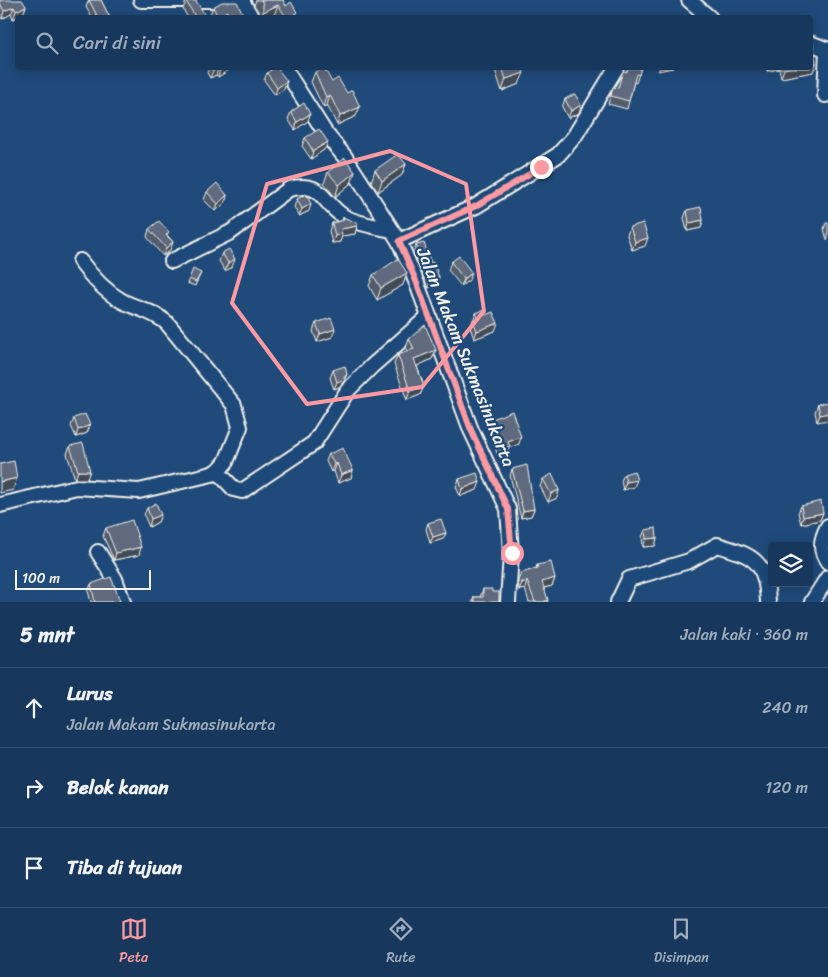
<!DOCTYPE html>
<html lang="id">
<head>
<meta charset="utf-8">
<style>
	:root { --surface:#17385c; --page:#244365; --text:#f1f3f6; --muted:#9eacbb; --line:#365272; --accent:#ff9aa2 }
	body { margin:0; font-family:Sriracha,sans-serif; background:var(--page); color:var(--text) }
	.controls { position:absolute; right:15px; bottom:15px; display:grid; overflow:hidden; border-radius:5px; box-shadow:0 2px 12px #0003 }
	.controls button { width:45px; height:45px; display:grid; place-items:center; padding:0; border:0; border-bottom:1px solid var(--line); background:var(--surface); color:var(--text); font:25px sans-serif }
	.scale { position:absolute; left:15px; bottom:12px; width:136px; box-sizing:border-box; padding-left:5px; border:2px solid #f4f1e8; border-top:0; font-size:14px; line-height:18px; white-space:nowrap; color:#f4f1e8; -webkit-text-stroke:4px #1f4a7a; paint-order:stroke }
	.stop { position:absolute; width:15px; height:15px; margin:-11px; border:4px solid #ff9aa2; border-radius:50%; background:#fff }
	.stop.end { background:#ff9aa2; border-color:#fff; box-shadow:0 1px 5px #0008 }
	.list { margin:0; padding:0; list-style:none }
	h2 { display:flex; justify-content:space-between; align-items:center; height:65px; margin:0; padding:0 20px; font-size:21px }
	h2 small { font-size:16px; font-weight:400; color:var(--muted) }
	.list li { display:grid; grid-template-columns:32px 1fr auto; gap:15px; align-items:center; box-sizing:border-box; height:80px; padding:0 20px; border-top:1px solid var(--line) }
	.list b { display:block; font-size:19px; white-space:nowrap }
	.list p { margin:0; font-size:16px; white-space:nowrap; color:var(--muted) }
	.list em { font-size:16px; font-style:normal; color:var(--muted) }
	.icon { flex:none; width:28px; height:28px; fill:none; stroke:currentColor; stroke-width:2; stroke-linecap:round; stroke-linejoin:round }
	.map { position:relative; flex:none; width:828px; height:602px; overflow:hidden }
	.search { position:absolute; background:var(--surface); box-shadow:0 2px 12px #0003; left:15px; right:15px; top:15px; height:55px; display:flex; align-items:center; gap:12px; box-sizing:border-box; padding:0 18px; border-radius:5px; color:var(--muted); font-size:19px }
	.sheet { height:305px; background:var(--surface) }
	nav { display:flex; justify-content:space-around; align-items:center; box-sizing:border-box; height:70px; border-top:1px solid var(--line); background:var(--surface); font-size:14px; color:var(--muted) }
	nav a { display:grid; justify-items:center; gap:2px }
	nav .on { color:var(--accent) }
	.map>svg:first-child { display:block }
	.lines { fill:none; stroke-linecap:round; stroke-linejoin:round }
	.minor-casing { stroke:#f4f1e8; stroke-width:18 }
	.minor { stroke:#1f4a7a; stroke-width:14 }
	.wall { fill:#515c6c; stroke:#f4f1e8 }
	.shaded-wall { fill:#424b58; stroke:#f4f1e8 }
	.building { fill:#5e6b7e; stroke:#f4f1e8 }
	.route { stroke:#ff9aa2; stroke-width:6 }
	.marked { fill:none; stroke:#ff9aa2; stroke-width:4; stroke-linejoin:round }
	.labels { text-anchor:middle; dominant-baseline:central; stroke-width:4.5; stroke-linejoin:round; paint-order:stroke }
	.street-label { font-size:18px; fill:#f4f1e8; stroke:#1f4a7a }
</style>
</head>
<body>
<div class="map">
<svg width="828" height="602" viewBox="0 0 828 602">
	<rect width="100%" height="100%" fill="#1f4a7a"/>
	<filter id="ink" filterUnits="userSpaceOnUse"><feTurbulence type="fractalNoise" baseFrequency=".02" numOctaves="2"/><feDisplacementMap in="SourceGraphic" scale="10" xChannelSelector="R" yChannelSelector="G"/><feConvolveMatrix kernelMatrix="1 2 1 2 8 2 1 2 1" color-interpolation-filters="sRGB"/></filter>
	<g filter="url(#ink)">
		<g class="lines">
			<g class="minor-casing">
				<path id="minor" d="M141,0H243
					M241,0L252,18
					M689,0L710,18
					M810,43L828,50
					M284,68L326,134L345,157L399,241L416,281L471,430L508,509L511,553L508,602
					M825,95L827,49
					M399,241L476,206L558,155L574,137L616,68
					M172,261L231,232L289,189C323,180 321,202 343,216C353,223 379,227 391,230
					M217,471L234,489L242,491L314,443L348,390L372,366L428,317
					M0,505L77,487L139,491L212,474L220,469L226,462L240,427L234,405L167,323C153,311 138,309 122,301C106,292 91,276 80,261
					M828,526C821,539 819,550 828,562
					M98,552L115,579L123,602
					M618,602L629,579L689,561L717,545C755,556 766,561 768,602
					M812,602L828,577"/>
			</g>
			<use href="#minor" class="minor"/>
		</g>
		<path class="wall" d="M0,0L26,6L23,14L13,19L11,14L2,19L0,16Z
			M89,0H101L110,18H92L86,7Z
			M256,0H283L286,6L297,12L295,18H276L274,15L270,18H260V14L254,5Z
			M186,1L207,18H188L183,9Z
			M213,7L243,14L251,18H212L210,14Z
			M816,63L813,72L781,78L779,69L767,71V68H810Z
			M209,68H227L226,72L218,77L216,75L210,78L207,73Z
			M496,68H522L519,84L502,91L495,70Z
			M628,68H641L636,83L634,82L627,109L608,104L613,87L617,88L626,72Z
			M315,72L332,82L356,116L337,125L327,105L323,107L311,82Z
			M267,73L287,81L284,89L275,95L264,80Z
			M565,99L579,113L568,118L562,107Z
			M291,112L308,121L295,130L288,119Z
			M305,138L325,149L311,159L302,146Z
			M406,164L402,175L378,192L371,182L375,170Z
			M328,172L351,183L335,197L324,183Z
			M207,192L227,195L225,203L215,211L204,200Z
			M297,199L309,211L299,216L294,207Z
			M687,210L703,220L701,228L687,231L684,218Z
			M343,217L357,226L355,234L342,236L340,242L332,243L329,231L332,223L342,221Z
			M826,223H828V240H827L824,229Z
			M630,227L645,246L632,250L627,235Z
			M149,229L168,236L173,242L170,250L163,256L147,237Z
			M416,245L431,263L439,277L436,285L428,288L414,253Z
			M222,253L232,267L225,271L219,261Z
			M451,262L469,280L461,286L448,270Z
			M201,273L195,286L187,283L189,279Z
			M373,275L403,285L377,300L369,286Z
			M476,313L485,315L495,331L474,339L470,327Z
			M316,323L332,337L317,342L313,331Z
			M409,339L436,350L432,359L417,366L424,386L420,395L407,400L394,364L398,355L407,352L406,348Z
			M333,370L347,374L344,381L339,387L334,389L330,378Z
			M828,402L817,422L815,412L818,404Z
			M74,418L90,425L87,433L76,437L71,426Z
			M490,420L519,444L509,448L507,453L498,456L488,428Z
			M70,446L87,479H75L67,454Z
			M329,454L353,470L351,478L338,483L334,471L331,472L326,461Z
			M512,469L534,509L531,516L521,518L510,476Z
			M624,474L634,487L623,490L621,481Z
			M459,479L477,490L460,496L456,487Z
			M543,479L559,490L557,498L548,502L540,486Z
			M801,506L823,513L820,520L801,524L798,513Z
			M147,508L161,515L158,522L149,527L144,515Z
			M428,523L446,533L443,539L430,543L426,529Z
			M106,528L139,555L114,560L103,536Z
			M645,530L657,538L655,546L643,547L642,537Z
			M537,565L555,578L552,586L544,588L548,602H529L525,589L519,590L518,581L521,573L536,568Z
			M91,584L120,601V602H91L88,591Z
			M483,589L492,592L499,602H472L474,597H480Z"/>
		<path class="shaded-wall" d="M278,5L274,15L270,18H261L263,12Z
			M26,6L23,14L13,19L16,11Z
			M14,7L11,14L2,19L4,11Z
			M227,11L225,18H217L218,17Z
			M232,12L230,18H228L229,14Z
			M297,12L295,18H290Z
			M816,63L813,72L781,78L784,69L791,68H810V64Z
			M218,68L216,75L210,78L213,71Z
			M225,68H228L226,72L218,77L220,70Z
			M660,68H673L658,71Z
			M769,68H779V69L767,71Z
			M524,73L519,84L502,91L506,79Z
			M287,81L284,89L275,95L277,88Z
			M330,95L327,105L323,107L326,97Z
			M581,105L579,113L568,118L571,111Z
			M360,107L356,116L337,125L340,116Z
			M310,114L308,121L295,130L297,122Z
			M328,142L325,149L311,159L313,151Z
			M406,164L402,175L378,192L382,181Z
			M355,172L351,183L335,197L339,185Z
			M227,195L225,203L215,211L218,204Z
			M311,204L309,211L299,216L302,209Z
			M703,220L701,228L687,231L689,223Z
			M357,226L355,234L342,236L340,242L332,243L335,236L341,229Z
			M648,238L645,246L632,250L635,242Z
			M173,242L170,250L163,256L166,248Z
			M235,259L232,267L225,271L228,263Z
			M407,273L403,285L377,300L381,288Z
			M472,273L469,280L461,286L464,279Z
			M439,277L436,285L428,288L431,280Z
			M498,323L495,331L474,339L477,331Z
			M335,329L332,337L317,342L320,334Z
			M436,350L432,359L411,369L414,359Z
			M347,374L344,381L339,387L334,389L337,382Z
			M424,386L420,395L407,400L410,391Z
			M828,413V420L817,422L820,415Z
			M90,425L87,433L76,437L78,430Z
			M521,437L519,444L509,448L507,453L498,456L501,449L508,442Z
			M337,463L334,471L331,472L334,464Z
			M353,470L351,478L338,483L341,475Z
			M78,471H90L87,479H75Z
			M17,478L13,490L0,493V482Z
			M637,480L634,487L623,490L626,482Z
			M480,482L477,490L460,496L462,489Z
			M559,490L557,498L548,502L551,494Z
			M534,509L531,516L521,518L523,511Z
			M823,513L820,520L801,524L803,517Z
			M161,515L158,522L149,527L151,519Z
			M446,533L443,539L430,543L433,537Z
			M657,538L655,546L643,547L646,539Z
			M141,547L139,555L114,560L116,553Z
			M555,578L552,586L539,589L542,582Z
			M527,581L525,589L519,590L522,583Z"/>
		<path class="building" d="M0,0H22L26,6L16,11L14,7L4,11L0,3Z
			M89,0H101L110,18H98Z
			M261,0H283L286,6L291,2L297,12L290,18H287L278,5L263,12V4Z
			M186,1H196L207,18H196Z
			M222,2H237L243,14L245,13L251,18H234L232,12L229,14L227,11L218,17L213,7Z
			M813,42L816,63L810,64V43Z
			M210,68H225L220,70L218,68L213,71Z
			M274,68H277L287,81L277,88L267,73Z
			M324,68L332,82L338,78L347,93L352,90L360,107L340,116L330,95L326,97L315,72Z
			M502,68H522L524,73L506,79Z
			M628,68H641L639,75L636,74L629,101L611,96L613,87L618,88L623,71L627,72Z
			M575,94L581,105L571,111L565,99Z
			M304,103L310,114L297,122L291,112Z
			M319,129L328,142L313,151L305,138Z
			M398,154L406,164L382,181L375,170Z
			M345,158L355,172L339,185L328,172Z
			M217,183L227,195L218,204L207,192Z
			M306,194L311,204L302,209L297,199Z
			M701,207L703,220L689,223L687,210Z
			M343,217L357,223V226L341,229L342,234L335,236L332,223L344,220Z
			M159,221L169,232L166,235L173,242L166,248L149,229Z
			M643,223L648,238L635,242L630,227Z
			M424,243L431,263L433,262L439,277L431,280L416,245Z
			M229,249L235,259L228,263L222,253Z
			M459,256L472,273L464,279L451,262Z
			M398,259L407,273L381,288L373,275Z
			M193,269L201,273L196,282L189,279Z
			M483,310L485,315L493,312L498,323L477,331L473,320L478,318L476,313Z
			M331,318L335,329L320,334L316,323Z
			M425,325L436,350L414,359L424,386L410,391L398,355L414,349L409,339Z
			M345,366L347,374L342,380L337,382L333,370Z
			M828,402V413L820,415L818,404Z
			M512,411L521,437L508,442L510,446L501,449L490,420Z
			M85,414L90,425L78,430L74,418Z
			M83,443L90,471H78L70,446Z
			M343,448L353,470L341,475L337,463L334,464L329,454Z
			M14,461L17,478L0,482V464Z
			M527,465L534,509L523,511L512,469Z
			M634,471L637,480L626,482L624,474Z
			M477,473L480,482L462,489L459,479Z
			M552,474L559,490L551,494L543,479Z
			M821,501L823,513L803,517L801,506Z
			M156,503L161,515L151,519L147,508Z
			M441,519L446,533L433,537L428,523Z
			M132,520L141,547L116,553L106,528Z
			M656,528L657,538L646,539L645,530Z
			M551,562L555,578L542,582L548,600L543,602H535L527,581L522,583L521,573L538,568L537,565Z
			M111,577L120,601L117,602H95L91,584Z
			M483,589H492V592H499V602H474V597H483Z"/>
	</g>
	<g class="lines" filter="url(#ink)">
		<path class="route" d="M512,553L508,509L471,430L416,281L399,241L476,206L541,167"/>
	</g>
	<path class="marked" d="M390,151L466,184L484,311L422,387L307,404L232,303L267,184Z"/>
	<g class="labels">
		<g class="street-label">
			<text transform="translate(466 357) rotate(68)">Jalan Makam Sukmasinukarta</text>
		</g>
	</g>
</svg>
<div class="controls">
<button><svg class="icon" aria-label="layers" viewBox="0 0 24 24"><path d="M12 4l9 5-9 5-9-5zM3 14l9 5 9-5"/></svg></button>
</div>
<div class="scale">100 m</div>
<div class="stop" style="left:512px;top:553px"></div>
<div class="stop end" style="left:541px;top:167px"></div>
<div class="search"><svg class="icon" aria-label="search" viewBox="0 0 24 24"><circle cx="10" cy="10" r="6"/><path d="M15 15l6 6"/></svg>Cari di sini</div>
</div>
<section class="sheet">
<h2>5 mnt<small>Jalan kaki · 360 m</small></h2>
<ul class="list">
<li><svg class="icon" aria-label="ahead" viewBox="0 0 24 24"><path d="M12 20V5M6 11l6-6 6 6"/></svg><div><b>Lurus</b><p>Jalan Makam Sukmasinukarta</p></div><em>240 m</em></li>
<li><svg class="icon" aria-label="right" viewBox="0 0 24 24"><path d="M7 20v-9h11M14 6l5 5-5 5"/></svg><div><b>Belok kanan</b></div><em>120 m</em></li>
<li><svg class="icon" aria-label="arrive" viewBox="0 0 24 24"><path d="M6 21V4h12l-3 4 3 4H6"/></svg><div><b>Tiba di tujuan</b></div></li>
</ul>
</section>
<nav>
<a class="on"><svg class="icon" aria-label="map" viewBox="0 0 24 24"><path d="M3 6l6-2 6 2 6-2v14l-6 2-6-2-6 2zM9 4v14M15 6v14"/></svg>Peta</a>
<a><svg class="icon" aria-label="directions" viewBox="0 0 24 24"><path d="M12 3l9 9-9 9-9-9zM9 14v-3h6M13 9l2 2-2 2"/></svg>Rute</a>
<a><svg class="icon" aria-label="saved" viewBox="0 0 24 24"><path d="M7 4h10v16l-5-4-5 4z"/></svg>Disimpan</a>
</nav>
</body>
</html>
